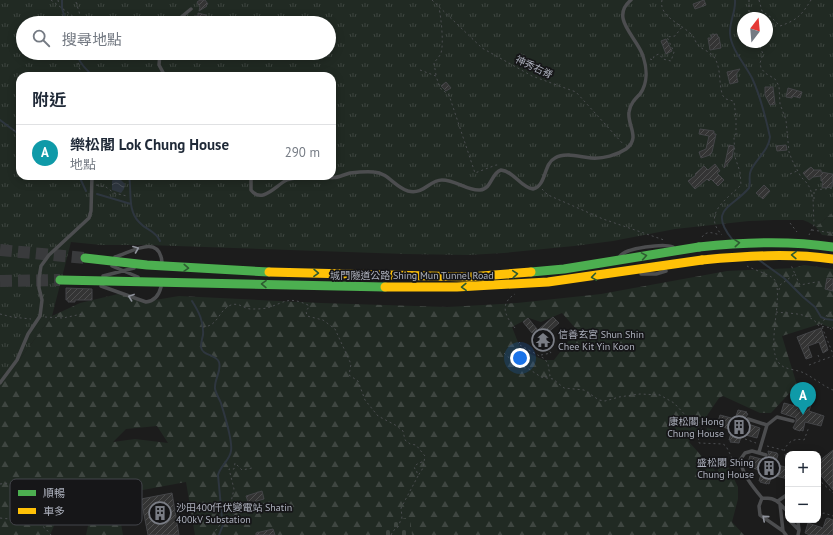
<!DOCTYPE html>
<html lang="zh-TW">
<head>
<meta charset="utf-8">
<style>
	:root { --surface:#fff; --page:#f6f6f7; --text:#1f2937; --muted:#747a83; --line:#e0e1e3; --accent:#d93025 }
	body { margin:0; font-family:"PT Sans","Noto Sans TC",sans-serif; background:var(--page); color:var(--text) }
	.controls { position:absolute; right:12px; bottom:12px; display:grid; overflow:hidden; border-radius:8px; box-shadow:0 2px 10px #0003 }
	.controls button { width:36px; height:36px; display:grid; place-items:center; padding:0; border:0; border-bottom:1px solid var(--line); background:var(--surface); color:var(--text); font:20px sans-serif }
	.compass { position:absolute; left:737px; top:12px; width:36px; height:36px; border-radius:50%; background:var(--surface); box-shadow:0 2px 10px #0003; rotate:16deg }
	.you { position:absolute; left:520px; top:358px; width:14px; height:14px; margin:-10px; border:3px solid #fff; border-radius:50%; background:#1a73e8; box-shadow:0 0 0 6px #1a73e833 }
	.badge { display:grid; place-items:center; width:26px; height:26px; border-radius:50%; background:var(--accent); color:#fff; font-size:13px; font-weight:700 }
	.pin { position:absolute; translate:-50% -33px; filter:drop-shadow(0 1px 2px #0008) }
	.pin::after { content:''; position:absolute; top:21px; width:14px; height:12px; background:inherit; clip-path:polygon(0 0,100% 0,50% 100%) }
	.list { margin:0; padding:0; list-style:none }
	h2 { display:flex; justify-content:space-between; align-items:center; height:52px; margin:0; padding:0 16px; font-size:17px }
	h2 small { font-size:13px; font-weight:400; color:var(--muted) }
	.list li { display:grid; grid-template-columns:26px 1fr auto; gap:12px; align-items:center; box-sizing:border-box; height:56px; padding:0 16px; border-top:1px solid var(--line) }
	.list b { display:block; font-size:15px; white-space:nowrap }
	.list p { margin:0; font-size:13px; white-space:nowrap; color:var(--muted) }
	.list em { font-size:13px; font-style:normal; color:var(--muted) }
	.icon { flex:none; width:22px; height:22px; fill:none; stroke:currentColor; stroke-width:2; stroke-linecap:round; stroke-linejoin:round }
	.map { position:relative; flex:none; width:833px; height:535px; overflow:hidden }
	.search { position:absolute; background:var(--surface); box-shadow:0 2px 10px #0003; left:16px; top:16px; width:320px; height:44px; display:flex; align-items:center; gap:10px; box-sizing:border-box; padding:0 14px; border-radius:22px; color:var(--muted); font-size:15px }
	.panel { position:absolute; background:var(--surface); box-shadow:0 2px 10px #0003; left:16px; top:72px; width:320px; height:108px; border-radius:12px }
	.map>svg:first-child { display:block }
	.grass { fill:url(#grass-tufts); fill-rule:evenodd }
	.forest { fill:url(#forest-firs); fill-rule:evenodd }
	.cemetery { fill:url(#cemetery-stones) }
	.garden { fill:#212a23 }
	.water { fill:url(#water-waves) }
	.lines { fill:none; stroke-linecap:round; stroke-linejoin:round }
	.stream { stroke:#2e363f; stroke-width:2 }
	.building { fill:url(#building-hatch); stroke:#444548 }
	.highway-tunnel { stroke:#393a3c; stroke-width:12; stroke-dasharray:12 6; stroke-linecap:butt }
	.path { stroke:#4c4e51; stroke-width:1; stroke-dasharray:2 3; stroke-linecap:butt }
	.lane { stroke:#4c4d4f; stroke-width:3.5 }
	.fast { stroke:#4caf50; stroke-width:9 }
	.slow { stroke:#ffc107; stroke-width:9 }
	.fast-bridge { stroke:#4caf50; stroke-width:9 }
	.slow-bridge { stroke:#ffc107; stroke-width:9 }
	.oneway { stroke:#2e5b31 }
	.oneway2 { stroke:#90939c }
	.labels { text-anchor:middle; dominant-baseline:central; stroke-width:3.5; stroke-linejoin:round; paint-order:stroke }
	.street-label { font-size:10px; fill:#adb1bd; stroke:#161618 }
	.poi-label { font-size:10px; fill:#adb1bd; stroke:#161618; text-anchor:start }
	.key { fill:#161618; stroke:#43444a; stroke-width:1 }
	.key-label { font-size:11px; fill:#adb1bd }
</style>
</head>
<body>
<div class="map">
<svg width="833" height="535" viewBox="0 0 833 535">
	<defs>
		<pattern id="grass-tufts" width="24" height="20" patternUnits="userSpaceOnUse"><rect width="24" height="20" fill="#212a23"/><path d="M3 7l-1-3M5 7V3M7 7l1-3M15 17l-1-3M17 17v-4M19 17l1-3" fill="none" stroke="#3f4641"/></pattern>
		<pattern id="forest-firs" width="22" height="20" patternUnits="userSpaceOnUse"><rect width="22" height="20" fill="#212a23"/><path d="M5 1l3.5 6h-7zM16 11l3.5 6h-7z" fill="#3f4641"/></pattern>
		<pattern id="cemetery-stones" width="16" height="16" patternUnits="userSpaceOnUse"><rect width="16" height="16" fill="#212a23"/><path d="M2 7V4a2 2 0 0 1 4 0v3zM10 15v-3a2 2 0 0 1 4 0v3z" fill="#3f4641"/></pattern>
		<pattern id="water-waves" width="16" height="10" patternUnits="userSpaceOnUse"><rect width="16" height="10" fill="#2e363f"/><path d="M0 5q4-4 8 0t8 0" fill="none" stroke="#4a5159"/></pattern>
		<pattern id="building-hatch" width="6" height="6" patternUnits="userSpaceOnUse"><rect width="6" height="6" fill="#343434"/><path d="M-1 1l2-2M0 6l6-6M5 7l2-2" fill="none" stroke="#4f4f4f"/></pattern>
	</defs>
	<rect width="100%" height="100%" fill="#1c1c1c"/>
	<path class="grass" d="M0,0H833V212L816,227L808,222L803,220H774L749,221L675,229L613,241L574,246L504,253L468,255L405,254L147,245H101L71,242L52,316L17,363L0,377ZM743,18H767V42H743ZM23,23H329V53H23ZM20,76H332V176H20Z"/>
	<path class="forest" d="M833,212V236L822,235L816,227Z
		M804,265L833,269V328L820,324L782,336L797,385L771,413H760L723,396L719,398L689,442L717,473L721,459L726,463L738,487V499L732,522L744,535H195L186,482L116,495L123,535H86L90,517L79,506L73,483L50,535H0V377L17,363L52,316L80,303L118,294L149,301L179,296L321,303L447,307L517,303L601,294L727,271L794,268ZM562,313L577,330L554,360H544L521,350L512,327L529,318L541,322ZM157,426L168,443L135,439L113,442L126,429Z"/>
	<path class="cemetery" d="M410,517L412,535H382V523Z"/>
	<path class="garden" d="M707,428L721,431L719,437L706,434Z"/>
	<path class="water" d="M115,176H117L125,184L124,189L121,193L112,190V181Z"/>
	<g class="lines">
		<path class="stream" d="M62,0V8L66,23
			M77,53C78,62 87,70 93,76
			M0,120L20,135
			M79,176L86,191
			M129,176C132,191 127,210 139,222C147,231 155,230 160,241
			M97,194L131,204
			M732,239C708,209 732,208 749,188C751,182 748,176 751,170C756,159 769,150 770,137C766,119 760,95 752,78C745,64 731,49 730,34C729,22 736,12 735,0
			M759,260L784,278L803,297L815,307L821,317L826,319L833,320
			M192,301C199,312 204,322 203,335C202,339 201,343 201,347C202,356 216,354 219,362C222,371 214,379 215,389C216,394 219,398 221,403C224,414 233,440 231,451C230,460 220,466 218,475L222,518
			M219,535L223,525"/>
	</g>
	<path class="building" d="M200,0H205L208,4L206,5L207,6L199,11L200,7L197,2Z
		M704,0L706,5L695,9L693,4Z
		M198,13L206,15L204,23H193L194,16H198Z
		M717,34L718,37H719L721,48L710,50L708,38H712L711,35Z
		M666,39L672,51L666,54L661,41Z
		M740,69L736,74L738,82L730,84L727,72Z
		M446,82L451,88L446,91L441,86Z
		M765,87H773L775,104L770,105L765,95Z
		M788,88L802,92L800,98L793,96L792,98L786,97Z
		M700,129L714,131V134H716L712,152L710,155L701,158L699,152L706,149L709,136L699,134Z
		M729,145L734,146L732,158L724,168Z
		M786,145L787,150L777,151L776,146Z
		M715,164L720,171L717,173L724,180L718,186L711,179L709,181L707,179L695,189L688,181L696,175L695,174L704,166L708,170Z
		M811,167L814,170H821V172L832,174L833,175L832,187L822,188L823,181H821V176L813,177L809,180L803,173Z
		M764,185L770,191L763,199L756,193Z
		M827,278L833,279V291L825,289Z
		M66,288L92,289V300H75V302H68V300H66Z
		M553,317L559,323L545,335L539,329Z
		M528,318L537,329L532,333L523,322Z
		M821,328L828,350L823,353L819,342L808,346L812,357L806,359L797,337Z
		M802,398L811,400L812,402L809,411L824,416L821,426L805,422L803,431L801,430L800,431L794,429V428H793L796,422V418L781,413L784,403L799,407Z
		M738,410L747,412L746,413L748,414L745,418V423L760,428L757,438L742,434L739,443L730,442L731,440H729L732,430L717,425L720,415L735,419Z
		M833,450V490L818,472V462Z
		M768,451L777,453L778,455L775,464L788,468V479L772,475L769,484L767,483V484L760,482L761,481H759L762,471L747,466L750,456L765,460L769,456Z
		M262,491L264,499L253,502L254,505L250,507L246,496Z
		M172,493L179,535H148L141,499Z
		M828,518L833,520V535H810L805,533L808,523L823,528L826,519Z
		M273,529L275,535H256V533Z"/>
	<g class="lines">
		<path class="highway-tunnel" d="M0,250L85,258
			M0,281L60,280"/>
		<path class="path" d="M51,0L78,20
			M58,0L59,5
			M432,0L482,48L532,76L576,92L624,145
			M662,0C658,17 684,25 693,36C695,39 696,44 699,46C703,50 711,52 714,57C722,69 718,84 723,96L726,99L733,101L734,102L736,118V134L734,138L735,157L740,172L741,185C726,200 702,214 722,235
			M749,0V18
			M759,0L762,11L772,18L780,26C797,20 801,16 811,0
			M76,2L80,15L78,23
			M758,42L763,54L760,63L761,68L765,73L775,79L779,86L780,104L786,120L789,152L792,160L801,177L806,182L810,188L813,198L814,225L809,235
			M80,53L78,65L83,76
			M650,59L653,60L654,56L659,54L663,59L671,61L674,52L667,37L675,36L682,27
			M420,70L436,76L440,88L449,95L475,173L496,165H499
			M436,75L434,63C436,60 440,56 441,53C444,43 441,17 439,8
			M13,130L20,133
			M790,174L797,171
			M96,185L106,187L114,193L127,196
			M542,189L548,195L603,219L664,240
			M814,199V190L833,188
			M790,223L797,232
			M812,230L833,233
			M702,237C707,230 713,233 720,235
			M747,266C754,270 769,274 774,279C785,293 765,347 779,363C784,370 796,369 804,373C814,378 823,386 833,390
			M795,274L800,285L816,282H821
			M779,290L780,285L795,274L791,265
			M776,312C792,314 810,312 819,326L833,328
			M0,314L12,317L31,319
			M45,317L63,318L82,314
			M821,325L827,315L833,311
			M203,327C219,326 218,310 231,305C239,302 244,309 251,309C256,309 262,309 267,308C286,302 288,296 308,305L309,307L306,311L307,316L323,320L335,329L351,364L349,375L358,381L365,400L378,416L397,426L403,431L405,440L410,444L416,445L425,456L423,468L418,476
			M822,327L833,354
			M515,328C505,316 499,304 515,294
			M830,328L833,332
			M520,342L518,344L545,359L548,364L550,376L545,377
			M504,353L518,366L529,369L541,377L553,379L564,388L584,390L599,400L605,401L619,397L640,394L660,395L674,403L688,418L704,424L698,436L699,443L723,444L726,446L736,466
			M541,355L551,353L545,345
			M818,355L820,360
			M809,365L833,356
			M745,439L756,443
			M767,446L783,450
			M788,460L786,458L784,450C789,441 794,438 804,440L809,427
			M818,479L833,493
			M0,484C9,483 16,482 25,485C37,490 42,508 55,508L58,506L62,511L56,522C45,514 43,512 30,519
			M233,514L231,502L234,489L229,469H234L235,463L242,470L252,468
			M818,515L824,513L833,516
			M0,518C22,521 35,514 51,535
			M213,535C223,515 244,512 263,504L265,501
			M391,535L393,531L398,527L402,517L401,508L418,476L416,469L414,468L417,464L424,461"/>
		<path class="lane" d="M174,23L191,9
			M160,53L159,65L165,76
			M251,176V190C262,205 277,184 287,180C294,177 303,178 310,176
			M323,176C335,180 339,176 350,173C358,172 366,171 374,172C388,173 395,187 408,191C424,195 429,180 442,180C456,180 467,191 480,190C492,189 491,173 501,170C515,172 520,187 533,189C547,185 543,164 555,158C565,152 580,157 591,158C603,159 617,155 626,149C641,138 627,125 629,112C630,104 635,99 640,94C648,83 647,68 643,56C637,37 609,18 631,0
			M620,256C626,248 664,243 673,247
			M115,257C130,253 159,233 162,262
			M112,266L138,277
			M641,274H656L666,271
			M103,276L134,268
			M101,286L146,302C155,301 159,295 161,287
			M0,383L17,360L28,334L40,316L42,300L39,288V278L41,266L49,255L89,218L91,211L92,176
			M748,419L767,425
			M759,452L767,425L777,417L793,421
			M762,498C752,486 743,475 740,460L745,453L752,451L766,455
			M762,498L759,506L760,515L783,531L786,535
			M762,498C769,498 775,498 780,504L783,531
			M778,501L788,494
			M780,504L788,512
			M789,520L799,530L798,535
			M796,520L798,522L799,530"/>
		<path class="fast" d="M85,258L147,265L269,272
			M531,272L564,269L699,247
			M60,280L385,287"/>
		<path class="slow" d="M269,272L469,277L531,272
			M385,287H457L548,282L702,260"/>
		<path class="fast-bridge" d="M699,247C744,242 788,240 833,247"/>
		<path class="slow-bridge" d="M702,260C746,256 789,253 833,259"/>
	</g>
	<defs><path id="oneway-chevron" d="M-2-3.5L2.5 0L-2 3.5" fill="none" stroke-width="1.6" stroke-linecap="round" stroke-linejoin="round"/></defs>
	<g class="oneway">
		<use href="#oneway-chevron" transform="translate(737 243) rotate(-5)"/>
		<use href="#oneway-chevron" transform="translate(794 255) rotate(-178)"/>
		<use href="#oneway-chevron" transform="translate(644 256) rotate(-10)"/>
		<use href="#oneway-chevron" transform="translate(186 268) rotate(3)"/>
		<use href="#oneway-chevron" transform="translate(316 273) rotate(1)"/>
		<use href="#oneway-chevron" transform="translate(515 274) rotate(-5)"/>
		<use href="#oneway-chevron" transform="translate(594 277) rotate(172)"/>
		<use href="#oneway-chevron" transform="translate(264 284) rotate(-179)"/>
		<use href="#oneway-chevron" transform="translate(464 287) rotate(178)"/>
	</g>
	<g class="oneway2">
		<use href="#oneway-chevron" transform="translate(136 249) rotate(-22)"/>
		<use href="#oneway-chevron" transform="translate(131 297) rotate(-160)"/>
		<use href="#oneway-chevron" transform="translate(765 518) rotate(-139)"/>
	</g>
	<defs>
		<g id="temple-ring" transform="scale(1.15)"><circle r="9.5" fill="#161618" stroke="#7a7d85" stroke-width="1.5"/><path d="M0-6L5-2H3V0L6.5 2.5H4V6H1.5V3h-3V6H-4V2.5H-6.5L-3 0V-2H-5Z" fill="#7a7d85"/></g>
		<g id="building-ring" transform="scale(1.15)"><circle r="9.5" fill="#161618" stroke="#7a7d85" stroke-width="1.5"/><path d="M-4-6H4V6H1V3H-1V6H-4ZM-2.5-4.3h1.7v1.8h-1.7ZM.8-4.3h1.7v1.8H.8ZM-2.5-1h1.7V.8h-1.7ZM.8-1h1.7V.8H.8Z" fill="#7a7d85"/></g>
	</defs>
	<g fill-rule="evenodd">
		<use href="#temple-ring" x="543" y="340"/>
		<use href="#building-ring" x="739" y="427"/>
		<use href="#building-ring" x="769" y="468"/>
		<use href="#building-ring" x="160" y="513"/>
	</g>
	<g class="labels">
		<g class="street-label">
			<text transform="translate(534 67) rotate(25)">神秀右脊</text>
			<text x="412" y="275">城門隧道公路 Shing Mun Tunnel Road</text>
		</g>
		<g class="poi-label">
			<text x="558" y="334">信善玄宮 Shun Shin<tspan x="558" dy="12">Chee Kit Yin Koon</tspan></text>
			<text x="724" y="421" text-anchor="end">康松閣 Hong<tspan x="724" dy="12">Chung House</tspan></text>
			<text x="754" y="462" text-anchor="end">盛松閣 Shing<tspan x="754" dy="12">Chung House</tspan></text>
			<text x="176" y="507">沙田400仟伏變電站 Shatin<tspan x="176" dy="12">400kV Substation</tspan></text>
		</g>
	</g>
	<rect x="10" y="479" width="132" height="46" rx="6" class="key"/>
	<rect x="18" y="490" width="18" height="6" fill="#4caf50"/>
	<rect x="18" y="508" width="18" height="6" fill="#ffc107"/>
	<g class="key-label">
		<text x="43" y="497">順暢</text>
		<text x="43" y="515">車多</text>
	</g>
</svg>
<div class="controls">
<button>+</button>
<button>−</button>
</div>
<svg class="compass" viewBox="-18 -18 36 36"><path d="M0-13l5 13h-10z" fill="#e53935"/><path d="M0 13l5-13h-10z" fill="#747a83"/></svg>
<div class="you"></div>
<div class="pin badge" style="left:803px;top:415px;background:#0f9aa8">A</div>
<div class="search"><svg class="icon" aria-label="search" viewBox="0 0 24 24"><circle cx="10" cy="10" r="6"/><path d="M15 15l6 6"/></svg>搜尋地點</div>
<section class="panel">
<h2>附近<small></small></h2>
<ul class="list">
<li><span class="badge" style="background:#0f9aa8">A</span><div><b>樂松閣 Lok Chung House</b><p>地點</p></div><em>290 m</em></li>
</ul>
</section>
</div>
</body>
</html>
